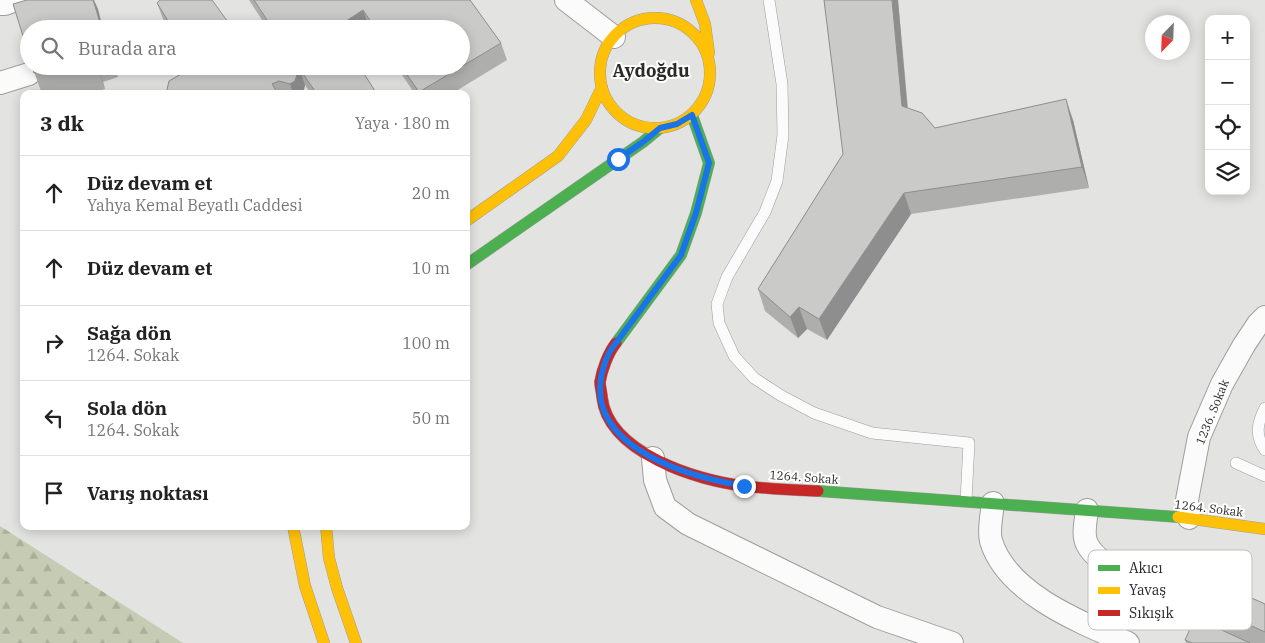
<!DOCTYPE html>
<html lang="tr">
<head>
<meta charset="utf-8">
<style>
	:root { --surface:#fff; --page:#f6f6f6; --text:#222; --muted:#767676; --line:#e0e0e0 }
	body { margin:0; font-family:"IBM Plex Serif",serif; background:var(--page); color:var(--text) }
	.controls { position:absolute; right:15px; top:15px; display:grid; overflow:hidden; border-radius:10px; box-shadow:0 2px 12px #0003 }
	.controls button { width:45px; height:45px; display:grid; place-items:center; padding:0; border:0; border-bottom:1px solid var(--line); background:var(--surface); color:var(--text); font:25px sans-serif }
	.compass { position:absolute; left:1145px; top:15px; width:45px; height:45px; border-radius:50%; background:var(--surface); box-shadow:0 2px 12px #0003; rotate:203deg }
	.stop { position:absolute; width:15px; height:15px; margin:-11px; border:4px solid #1a73e8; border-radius:50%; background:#fff }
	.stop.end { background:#1a73e8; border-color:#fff; box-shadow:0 1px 5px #0008 }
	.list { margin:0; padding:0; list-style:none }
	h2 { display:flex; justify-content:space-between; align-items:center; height:65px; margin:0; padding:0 20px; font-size:21px }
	h2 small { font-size:16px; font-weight:400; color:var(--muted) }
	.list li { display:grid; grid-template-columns:32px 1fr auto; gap:15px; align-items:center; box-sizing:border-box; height:75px; padding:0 20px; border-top:1px solid var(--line) }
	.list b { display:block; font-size:19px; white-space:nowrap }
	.list p { margin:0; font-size:16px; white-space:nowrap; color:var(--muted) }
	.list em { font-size:16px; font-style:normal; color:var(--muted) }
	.icon { flex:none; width:28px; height:28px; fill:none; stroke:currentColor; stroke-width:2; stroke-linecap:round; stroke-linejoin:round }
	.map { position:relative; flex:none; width:1265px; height:643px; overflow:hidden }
	.search { position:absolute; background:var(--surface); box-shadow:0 2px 12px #0003; left:20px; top:20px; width:450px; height:55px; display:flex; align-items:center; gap:12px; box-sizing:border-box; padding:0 18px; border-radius:28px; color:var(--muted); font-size:19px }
	.panel { position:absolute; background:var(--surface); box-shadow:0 2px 12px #0003; left:20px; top:90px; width:450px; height:440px; border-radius:10px }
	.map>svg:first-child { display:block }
	.forest { fill:url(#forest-firs) }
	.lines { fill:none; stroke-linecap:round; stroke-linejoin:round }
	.lane-casing { stroke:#9e9e9d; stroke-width:12 }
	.street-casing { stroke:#9e9e9d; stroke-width:24 }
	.fast-casing { stroke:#9e9e9d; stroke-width:12 }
	.slow-casing { stroke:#9e9e9d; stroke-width:12 }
	.jam-casing { stroke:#9e9e9d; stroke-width:12 }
	.lane { stroke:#fbfbfb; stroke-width:11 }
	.street { stroke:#fbfbfb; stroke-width:22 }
	.fast { stroke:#4caf50; stroke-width:11 }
	.slow { stroke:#ffc107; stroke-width:11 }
	.jam { stroke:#c62828; stroke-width:11 }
	.wall { fill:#aeafad }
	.shaded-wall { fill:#8d8e8d }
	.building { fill:#cacbc9; stroke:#8d8e8d }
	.route { stroke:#1a73e8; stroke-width:6 }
	.labels { text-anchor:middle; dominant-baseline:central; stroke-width:4; stroke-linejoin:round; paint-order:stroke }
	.street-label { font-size:12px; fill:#2a2a29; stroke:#fff }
	.district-label { font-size:18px; font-weight:bold; fill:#2a2a29; stroke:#fff }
	.key { fill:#fff; stroke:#bfbfbf; stroke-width:1 }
	.key-label { font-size:14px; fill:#2a2a29 }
</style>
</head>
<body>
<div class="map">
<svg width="1265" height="643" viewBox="0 0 1265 643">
	<defs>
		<pattern id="forest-firs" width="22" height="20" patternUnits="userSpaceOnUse" patternTransform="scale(1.25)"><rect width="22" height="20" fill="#c6ccb3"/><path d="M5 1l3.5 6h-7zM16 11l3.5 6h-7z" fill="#aaaf9a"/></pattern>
	</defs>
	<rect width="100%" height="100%" fill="#e3e4e2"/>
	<path class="forest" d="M0,526L183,643H0Z"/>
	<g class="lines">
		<g class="lane-casing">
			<path id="lane" d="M769,0L782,84L783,135L777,181L765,212L727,277L717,304L719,323L734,356L754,378L780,395L814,413L872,433L969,443L966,501
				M1265,408C1257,423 1255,436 1265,450
				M1236,463L1265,476"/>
		</g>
		<g class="street-casing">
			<path id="street" d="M566,0L614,37
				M0,4H5L16,0
				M0,83L29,74
				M653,458L655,480L665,507L688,524L877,617L952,643
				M993,503C992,514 988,530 991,541C1007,594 1082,623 1128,643
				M1087,510C1086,521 1082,534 1087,544C1101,574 1188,605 1219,619
				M1189,518L1187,500L1199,437L1222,384L1244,345L1258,324L1265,317"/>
		</g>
		<g class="fast-casing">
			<path id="fast" d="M466,265L643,142L660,128
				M616,343L681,255L696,213L709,163L692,115
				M818,491L1178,517"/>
		</g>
		<g class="slow-casing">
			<path id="slow" d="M696,0L705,24L709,53
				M600 73a55 55 0 1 1 110 0a55 55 0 1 1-110 0Z
				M466,221L558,156L586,120L602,87
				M1178,517L1265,529
				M293,526L305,586L324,643
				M326,526L329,558L337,588L356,643"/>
		</g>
		<g class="jam-casing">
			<path id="jam" d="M616,343C608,353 602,370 600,382C600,387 602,393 602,397C608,453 698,481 745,486C769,489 794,490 818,491"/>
		</g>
		<use href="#lane" class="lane"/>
		<use href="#street" class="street"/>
		<use href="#fast" class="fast"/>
		<use href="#slow" class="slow"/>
		<use href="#jam" class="jam"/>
	</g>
	<path class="wall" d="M249,0H470L501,43L507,60L451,94H415L396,66H461V29H370L369,26L365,29H268Z
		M824,0H898L908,108L935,128L1073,120L1089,188L911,214L827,340L807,329L798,338L765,311L758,289L843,154Z
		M157,3L233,29H169L163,19Z
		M32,66H115L118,77L103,82L105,89L88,94H42Z
		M193,66H359L377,94H311L305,85L303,94H166L193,67Z
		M1265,604V643H1186L1185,640L1214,627L1206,605Z"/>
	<path class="shaded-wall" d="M93,0H94L98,9L103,29H102Z
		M892,0H898L909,127L902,106Z
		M363,10L369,26L365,29H334Z
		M97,66L103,82L105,89Z
		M299,68L305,85L303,94H293L290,84Z
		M1066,99L1073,120L1089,188L1082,167Z
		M904,193L911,214L827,340L819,319Z
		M799,307L807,329L798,338L790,317Z"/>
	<path class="building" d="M27,0H93L102,29H29V55L13,4Z
		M160,0H212L233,29H173L157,3Z
		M254,0H470L501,43L419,92L401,66H461V29H376L363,10L334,29H273Z
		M824,0H892L902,106L922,113L935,128L1066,99L1082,167L904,193L819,319L799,307L790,317L758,289L843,154Z
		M32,66H77L51,74L49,68L34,73Z
		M195,66H359L377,94H317L299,68L295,81L290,84L279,81L272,84L278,94H166L169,81Z
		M1216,582L1265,604V632L1206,605Z
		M1195,618L1250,643H1192L1185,640Z"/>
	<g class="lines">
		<path class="route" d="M618,159L643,142L660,128L677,124L692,115L709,163L696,213L681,255L610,351C566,440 678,475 744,486"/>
	</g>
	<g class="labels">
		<g class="street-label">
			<text transform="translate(1212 412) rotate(-68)">1236. Sokak</text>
			<text transform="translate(804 477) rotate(4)">1264. Sokak</text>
			<text transform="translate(1209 508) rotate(7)">1264. Sokak</text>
		</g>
		<g class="district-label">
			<text x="651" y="70">Aydoğdu</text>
		</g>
	</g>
	<rect x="1088" y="550" width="164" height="80" rx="8" class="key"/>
	<rect x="1098" y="565" width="22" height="6" fill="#4caf50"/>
	<rect x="1098" y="587" width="22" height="7" fill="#ffc107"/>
	<rect x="1098" y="610" width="22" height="6" fill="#c62828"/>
	<g class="key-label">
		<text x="1129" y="573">Akıcı</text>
		<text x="1129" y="595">Yavaş</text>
		<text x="1129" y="618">Sıkışık</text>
	</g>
</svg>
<div class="controls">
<button>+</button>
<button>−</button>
<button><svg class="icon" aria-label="locate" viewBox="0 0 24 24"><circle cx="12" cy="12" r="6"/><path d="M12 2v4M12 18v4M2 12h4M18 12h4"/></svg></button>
<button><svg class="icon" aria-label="layers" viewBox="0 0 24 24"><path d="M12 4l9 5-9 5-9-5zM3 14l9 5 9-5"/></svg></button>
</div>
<svg class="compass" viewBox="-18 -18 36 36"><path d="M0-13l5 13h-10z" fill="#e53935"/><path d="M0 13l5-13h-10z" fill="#767676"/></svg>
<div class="stop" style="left:618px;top:159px"></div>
<div class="stop end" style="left:744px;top:486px"></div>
<div class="search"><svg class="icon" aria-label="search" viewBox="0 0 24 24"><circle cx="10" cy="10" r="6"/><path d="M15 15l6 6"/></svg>Burada ara</div>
<section class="panel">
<h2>3 dk<small>Yaya · 180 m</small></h2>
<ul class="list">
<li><svg class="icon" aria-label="ahead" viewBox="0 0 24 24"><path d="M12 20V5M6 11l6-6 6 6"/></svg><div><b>Düz devam et</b><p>Yahya Kemal Beyatlı Caddesi</p></div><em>20 m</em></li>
<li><svg class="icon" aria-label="ahead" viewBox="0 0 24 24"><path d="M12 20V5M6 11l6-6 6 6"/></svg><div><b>Düz devam et</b></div><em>10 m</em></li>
<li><svg class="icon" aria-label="right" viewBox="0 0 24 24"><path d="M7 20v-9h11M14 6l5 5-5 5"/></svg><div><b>Sağa dön</b><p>1264. Sokak</p></div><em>100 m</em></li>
<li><svg class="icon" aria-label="left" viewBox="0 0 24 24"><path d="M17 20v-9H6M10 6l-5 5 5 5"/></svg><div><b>Sola dön</b><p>1264. Sokak</p></div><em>50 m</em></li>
<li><svg class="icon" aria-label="arrive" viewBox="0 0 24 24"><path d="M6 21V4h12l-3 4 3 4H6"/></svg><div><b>Varış noktası</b></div></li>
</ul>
</section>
</div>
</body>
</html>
